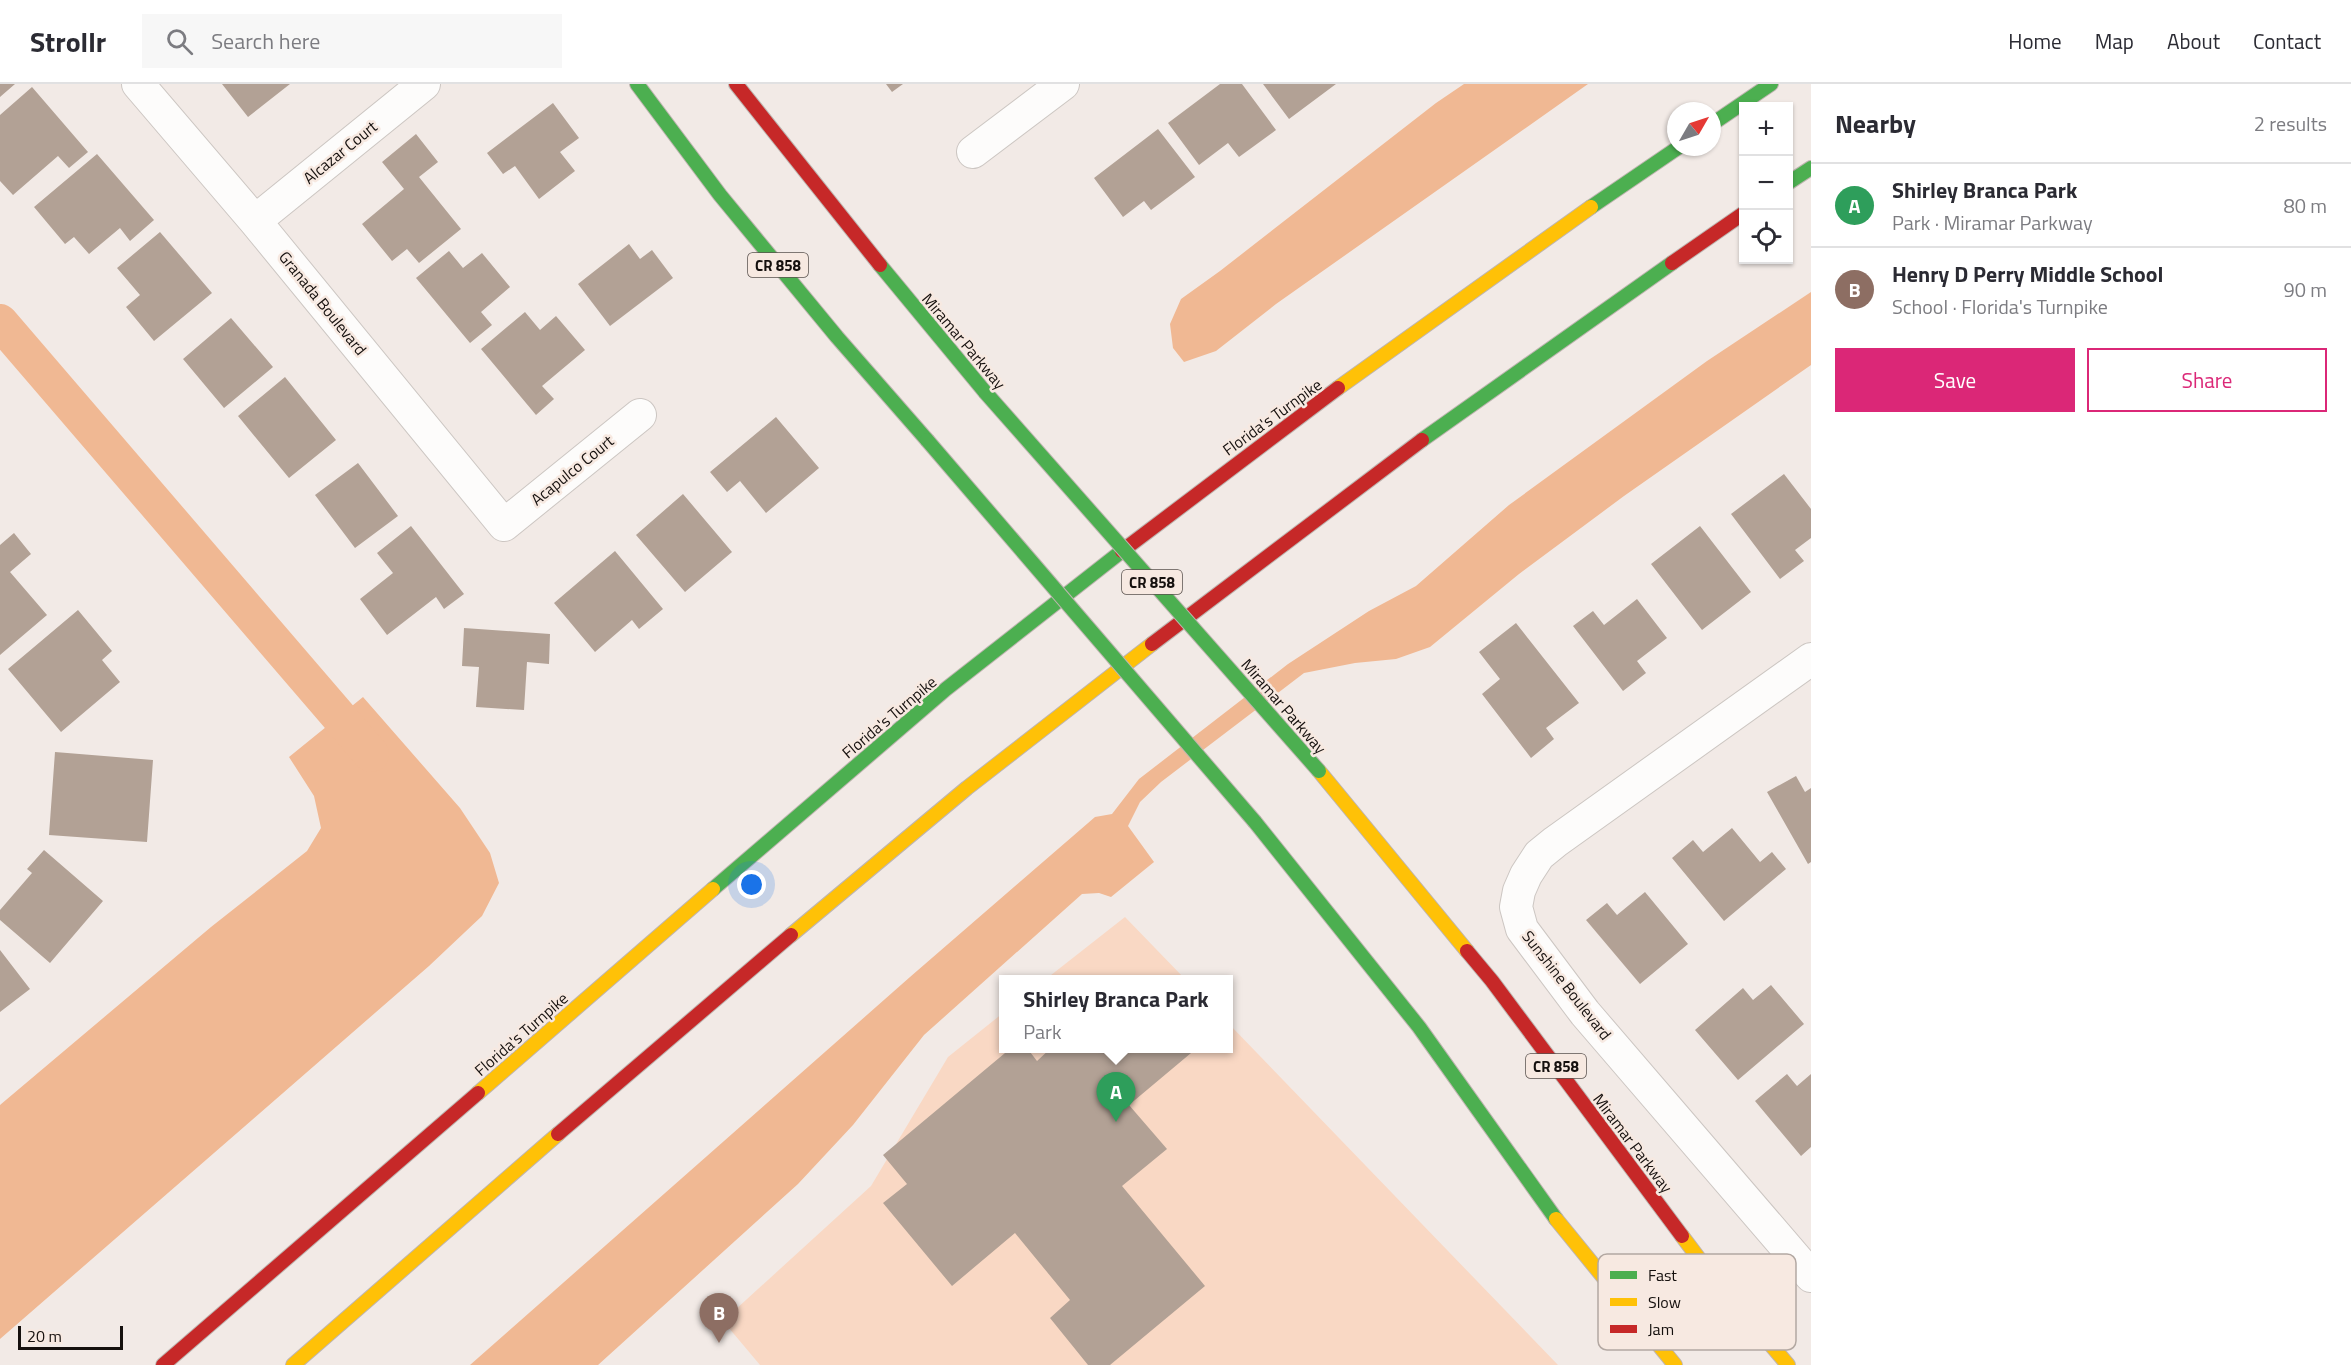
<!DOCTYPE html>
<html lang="en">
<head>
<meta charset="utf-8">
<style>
	:root { --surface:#fff; --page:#f7f7f7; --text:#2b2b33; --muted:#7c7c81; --line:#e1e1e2; --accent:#db2777 }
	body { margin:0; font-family:"Titillium Web",sans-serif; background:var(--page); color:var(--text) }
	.controls { position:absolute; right:18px; top:18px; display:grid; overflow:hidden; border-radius:0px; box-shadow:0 2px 4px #0004 }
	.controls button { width:54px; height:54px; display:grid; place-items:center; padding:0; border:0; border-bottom:2px solid var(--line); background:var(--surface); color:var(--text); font:30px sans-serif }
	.compass { position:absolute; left:1667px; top:18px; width:54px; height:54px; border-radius:50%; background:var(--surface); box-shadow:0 2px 4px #0004; rotate:51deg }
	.scale { position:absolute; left:18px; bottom:15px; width:105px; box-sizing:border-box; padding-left:6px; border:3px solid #15100e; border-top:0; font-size:16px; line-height:21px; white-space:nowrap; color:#15100e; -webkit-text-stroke:4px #f7e9e1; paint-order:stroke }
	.you { position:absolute; left:752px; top:801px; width:21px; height:21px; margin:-15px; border:4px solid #fff; border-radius:50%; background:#1a73e8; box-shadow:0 0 0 9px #1a73e833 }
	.badge { display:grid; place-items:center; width:39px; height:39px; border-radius:50%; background:var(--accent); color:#fff; font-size:20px; font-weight:700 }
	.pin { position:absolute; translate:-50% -50px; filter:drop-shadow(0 2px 3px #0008) }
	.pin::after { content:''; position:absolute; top:32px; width:21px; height:18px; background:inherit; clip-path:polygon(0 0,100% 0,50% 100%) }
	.popup { position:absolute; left:999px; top:891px; width:234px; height:78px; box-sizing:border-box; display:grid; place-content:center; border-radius:0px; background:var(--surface); filter:drop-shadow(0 2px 4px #0005); font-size:20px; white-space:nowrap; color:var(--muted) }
	.popup b { font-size:22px; color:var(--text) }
	.popup::after { content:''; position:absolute; left:50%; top:100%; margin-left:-12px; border:12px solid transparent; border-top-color:var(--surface) }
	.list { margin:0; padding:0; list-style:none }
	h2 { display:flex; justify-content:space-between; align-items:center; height:78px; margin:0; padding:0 24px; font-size:26px }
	h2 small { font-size:20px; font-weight:400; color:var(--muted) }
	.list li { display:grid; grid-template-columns:39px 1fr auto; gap:18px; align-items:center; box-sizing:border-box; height:84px; padding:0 24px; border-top:2px solid var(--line) }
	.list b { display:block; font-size:22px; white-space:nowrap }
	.list p { margin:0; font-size:20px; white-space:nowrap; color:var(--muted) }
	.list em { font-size:20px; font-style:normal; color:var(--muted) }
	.actions { display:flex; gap:12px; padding:18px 24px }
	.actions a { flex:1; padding:14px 0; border:2px solid var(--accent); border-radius:0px; text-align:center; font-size:21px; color:var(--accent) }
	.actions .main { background:var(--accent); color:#fff }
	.icon { flex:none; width:33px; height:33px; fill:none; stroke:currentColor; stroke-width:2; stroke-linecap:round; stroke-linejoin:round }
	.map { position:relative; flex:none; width:1811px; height:1281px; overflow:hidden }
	header { display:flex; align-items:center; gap:36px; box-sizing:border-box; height:84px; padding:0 30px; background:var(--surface); border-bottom:2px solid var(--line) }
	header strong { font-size:28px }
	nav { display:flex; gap:33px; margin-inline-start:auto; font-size:21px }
	.search { width:420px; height:54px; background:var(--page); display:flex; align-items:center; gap:15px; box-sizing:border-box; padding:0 21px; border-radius:0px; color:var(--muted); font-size:22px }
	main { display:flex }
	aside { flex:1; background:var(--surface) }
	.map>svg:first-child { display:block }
	.green { fill:#f9d8c4 }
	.water { fill:#f0b893 }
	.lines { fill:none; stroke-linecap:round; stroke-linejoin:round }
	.canal { stroke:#f0b893; stroke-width:36 }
	.building { fill:#b2a195 }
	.street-casing { stroke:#ccc6c2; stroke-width:34 }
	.fast-casing { stroke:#beb5b0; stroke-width:16 }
	.slow-casing { stroke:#beb5b0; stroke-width:16 }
	.jam-casing { stroke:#beb5b0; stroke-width:16 }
	.street { stroke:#fdfcfb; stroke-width:32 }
	.fast { stroke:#4caf50; stroke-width:14 }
	.slow { stroke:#ffc107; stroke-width:14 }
	.jam { stroke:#c62828; stroke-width:14 }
	.fast-bridge-casing { stroke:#beb5b0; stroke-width:16; stroke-linecap:butt }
	.fast-bridge { stroke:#4caf50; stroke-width:14 }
	.labels { text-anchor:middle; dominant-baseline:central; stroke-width:5; stroke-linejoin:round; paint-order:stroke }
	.shield { fill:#f7e9e1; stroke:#59514d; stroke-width:1.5 }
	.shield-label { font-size:15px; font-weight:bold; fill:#15100e }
	.street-label { font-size:16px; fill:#15100e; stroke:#f7e9e1 }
	.key { fill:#f7e9e1; stroke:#b3a8a2; stroke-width:1.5 }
	.key-label { font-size:16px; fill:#15100e }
</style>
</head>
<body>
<header>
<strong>Strollr</strong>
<div class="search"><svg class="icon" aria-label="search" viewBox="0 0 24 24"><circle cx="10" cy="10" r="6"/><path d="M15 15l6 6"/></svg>Search here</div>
<nav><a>Home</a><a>Map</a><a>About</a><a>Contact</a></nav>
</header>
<main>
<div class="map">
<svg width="1811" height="1281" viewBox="0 0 1811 1281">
	<rect width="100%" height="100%" fill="#f2eae6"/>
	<path class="green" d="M1125,833L1185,895H1046Z
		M1003,929L1004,964H1228L1229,940L1558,1281H760L723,1237L871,1102L948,973Z"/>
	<path class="water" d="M1464,0H1588L1276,220L1216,267L1184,278L1173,264L1170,240L1181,215L1220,187L1436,19Z
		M1811,208V281L1624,412L1519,490L1430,563L1396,575L1355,579L1304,589L1161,698L1140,718L1128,742L1154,778L1111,813L1099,809L1082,810L924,951L853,1041L798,1100L598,1281H470L910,893L1095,733L1112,730L1139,695L1288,580L1369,527L1416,502L1509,421L1707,277Z
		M363,613L460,724L490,769L499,799L482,832L429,882L0,1255V1021L211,843L307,767L321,744L314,712L289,673Z"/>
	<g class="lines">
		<path class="canal" d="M0,238L371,670"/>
	</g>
	<path class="building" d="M0,0H15L0,13Z
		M222,0H290L248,33Z
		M886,0H903L892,8Z
		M1220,0H1242L1276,46L1239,73L1228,59L1199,81L1168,39Z
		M1263,0H1336L1289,35Z
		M32,3L88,68L69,84L58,72L13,111L0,97V31Z
		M553,19L579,54L560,68L575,87L539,115L515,82L503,90L487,69Z
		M1158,45L1195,93L1151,126L1144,117L1123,133L1094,94Z
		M416,50L438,78L419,93L461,145L419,179L407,165L392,177L362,140L404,105L382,78Z
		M97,70L154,136L130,157L120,144L89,170L74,153L65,160L34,123Z
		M160,148L212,209L154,257L126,223L140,211L117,184Z
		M629,160L640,175L652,166L673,194L610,242L578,200Z
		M449,167L463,184L482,169L510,203L481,228L492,241L470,259L416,194Z
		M525,228L540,246L556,232L585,266L542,302L554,315L536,331L481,265Z
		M231,234L273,283L224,324L183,275Z
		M285,293L336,356L289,394L238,332Z
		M776,333L819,384L766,429L740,397L727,408L710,388Z
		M358,379L398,432L355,464L315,411Z
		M1784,390L1811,425V454L1795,466L1804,477L1780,495L1731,430Z
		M683,410L732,468L685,508L636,451Z
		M411,442L464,510L444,525L436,513L387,551L360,515L393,489L377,469Z
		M1700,442L1751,508L1702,546L1651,480Z
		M14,449L31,470L10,488L47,531L0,571V461Z
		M615,467L663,525L639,545L632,536L595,568L554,519Z
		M1637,515L1667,554L1637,577L1646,589L1623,607L1573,542L1593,527L1604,541Z
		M78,526L112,567L102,576L120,598L61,648L8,585Z
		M1516,539L1579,619L1546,644L1554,655L1531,674L1482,610L1500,595L1479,568Z
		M464,544L550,550L549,580L527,578L524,626L476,623L479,583L462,582Z
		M55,668L153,676L147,758L49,751Z
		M1796,692L1805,708L1811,704V778L1808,780L1767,708Z
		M1732,744L1760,778L1772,768L1786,785L1724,837L1672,774L1693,756L1703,768Z
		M44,766L103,817L50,879L0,836V826L32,789L27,785Z
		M1645,808L1688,860L1640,900L1586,836L1607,819L1617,831Z
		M0,866L30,905L0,928Z
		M1771,901L1804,940L1738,996L1695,946L1743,904L1753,916Z
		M1011,964H1027L1037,977L1051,964H1197L1129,1021L1167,1065L1122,1102L1205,1202L1110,1281H1088L1050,1234L1070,1216L1015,1149L952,1202L883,1119L907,1100L883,1071Z
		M1787,990L1797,1002L1811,990V1063L1801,1072L1755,1017Z"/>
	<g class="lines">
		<g class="street-casing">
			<path id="street" d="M138,0L255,137L504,441L640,331
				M973,68L1063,0
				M255,137L424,0
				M1811,575L1555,758L1539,771L1526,791L1519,807L1516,823L1522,845L1585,929L1811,1192"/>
		</g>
		<g class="fast-casing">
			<path id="fast" d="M637,0L720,111L837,253L927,356
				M1712,40L1771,0
				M1788,99L1811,84
				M1591,123L1679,63
				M880,181L985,308
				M1422,356L1672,179
				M1255,738L1419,943L1556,1135
				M713,805L946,605L1122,467"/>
		</g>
		<g class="slow-casing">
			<path id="slow" d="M1338,304L1591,123
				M1319,687L1467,867
				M791,851L967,704L1152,560
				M478,1009L713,805
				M1556,1135L1675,1281
				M1682,1152L1706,1184L1788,1281
				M293,1281L558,1050"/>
		</g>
		<g class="jam-casing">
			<path id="jam" d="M736,0L880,181
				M1672,179L1744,129
				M1122,467L1338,304
				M1152,560L1422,356
				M1467,867L1492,897L1682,1152
				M558,1050L791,851
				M163,1281L478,1009"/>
		</g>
		<use href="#street" class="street"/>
		<use href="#fast" class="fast"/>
		<use href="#slow" class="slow"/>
		<use href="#jam" class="jam"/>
		<g class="fast-bridge-casing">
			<path id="fast-bridge" d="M985,308L1319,687
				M927,356L1255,738"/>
		</g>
		<use href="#fast-bridge" class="fast-bridge"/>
	</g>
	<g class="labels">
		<g class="shield">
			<rect x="748" y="169" width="60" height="24" rx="4.5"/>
			<rect x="1122" y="486" width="60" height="24" rx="4.5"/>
			<rect x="1526" y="970" width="60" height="24" rx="4.5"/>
		</g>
		<g class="shield-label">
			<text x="778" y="181">CR 858</text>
			<text x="1152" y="498">CR 858</text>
			<text x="1556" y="982">CR 858</text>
		</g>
		<g class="street-label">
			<text transform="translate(340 68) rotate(-39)">Alcazar Court</text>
			<text transform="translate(323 219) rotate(51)">Granada Boulevard</text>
			<text transform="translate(964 257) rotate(50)">Miramar Parkway</text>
			<text transform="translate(1272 333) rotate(-36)">Florida's Turnpike</text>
			<text transform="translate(572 386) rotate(-39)">Acapulco Court</text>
			<text transform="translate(1284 622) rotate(49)">Miramar Parkway</text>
			<text transform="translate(889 633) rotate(-40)">Florida's Turnpike</text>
			<text transform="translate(1567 901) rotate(52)">Sunshine Boulevard</text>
			<text transform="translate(521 950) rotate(-41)">Florida's Turnpike</text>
			<text transform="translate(1633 1059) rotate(53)">Miramar Parkway</text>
		</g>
	</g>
	<rect x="1598" y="1170" width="198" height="96" rx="9" class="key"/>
	<rect x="1610" y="1187" width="27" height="8" fill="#4caf50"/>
	<rect x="1610" y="1214" width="27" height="8" fill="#ffc107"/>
	<rect x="1610" y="1241" width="27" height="8" fill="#c62828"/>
	<g class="key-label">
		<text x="1648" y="1197">Fast</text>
		<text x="1648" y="1224">Slow</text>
		<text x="1648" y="1251">Jam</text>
	</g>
</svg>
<div class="controls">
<button>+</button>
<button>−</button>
<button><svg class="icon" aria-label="locate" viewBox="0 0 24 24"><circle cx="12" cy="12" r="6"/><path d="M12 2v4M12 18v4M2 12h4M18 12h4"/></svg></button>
</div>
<svg class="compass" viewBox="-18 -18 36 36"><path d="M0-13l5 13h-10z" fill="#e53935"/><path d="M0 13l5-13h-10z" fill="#7c7c81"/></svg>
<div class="scale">20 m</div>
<div class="you"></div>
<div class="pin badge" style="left:1116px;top:1038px;background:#2e9e5b">A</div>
<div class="popup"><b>Shirley Branca Park</b>Park</div>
<div class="pin badge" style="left:719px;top:1259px;background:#8d6e63">B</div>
</div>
<aside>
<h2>Nearby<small>2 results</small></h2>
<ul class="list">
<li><span class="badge" style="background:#2e9e5b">A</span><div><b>Shirley Branca Park</b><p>Park · Miramar Parkway</p></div><em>80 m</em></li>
<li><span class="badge" style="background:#8d6e63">B</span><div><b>Henry D Perry Middle School</b><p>School · Florida's Turnpike</p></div><em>90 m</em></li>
</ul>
<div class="actions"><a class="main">Save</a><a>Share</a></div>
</aside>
</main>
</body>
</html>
